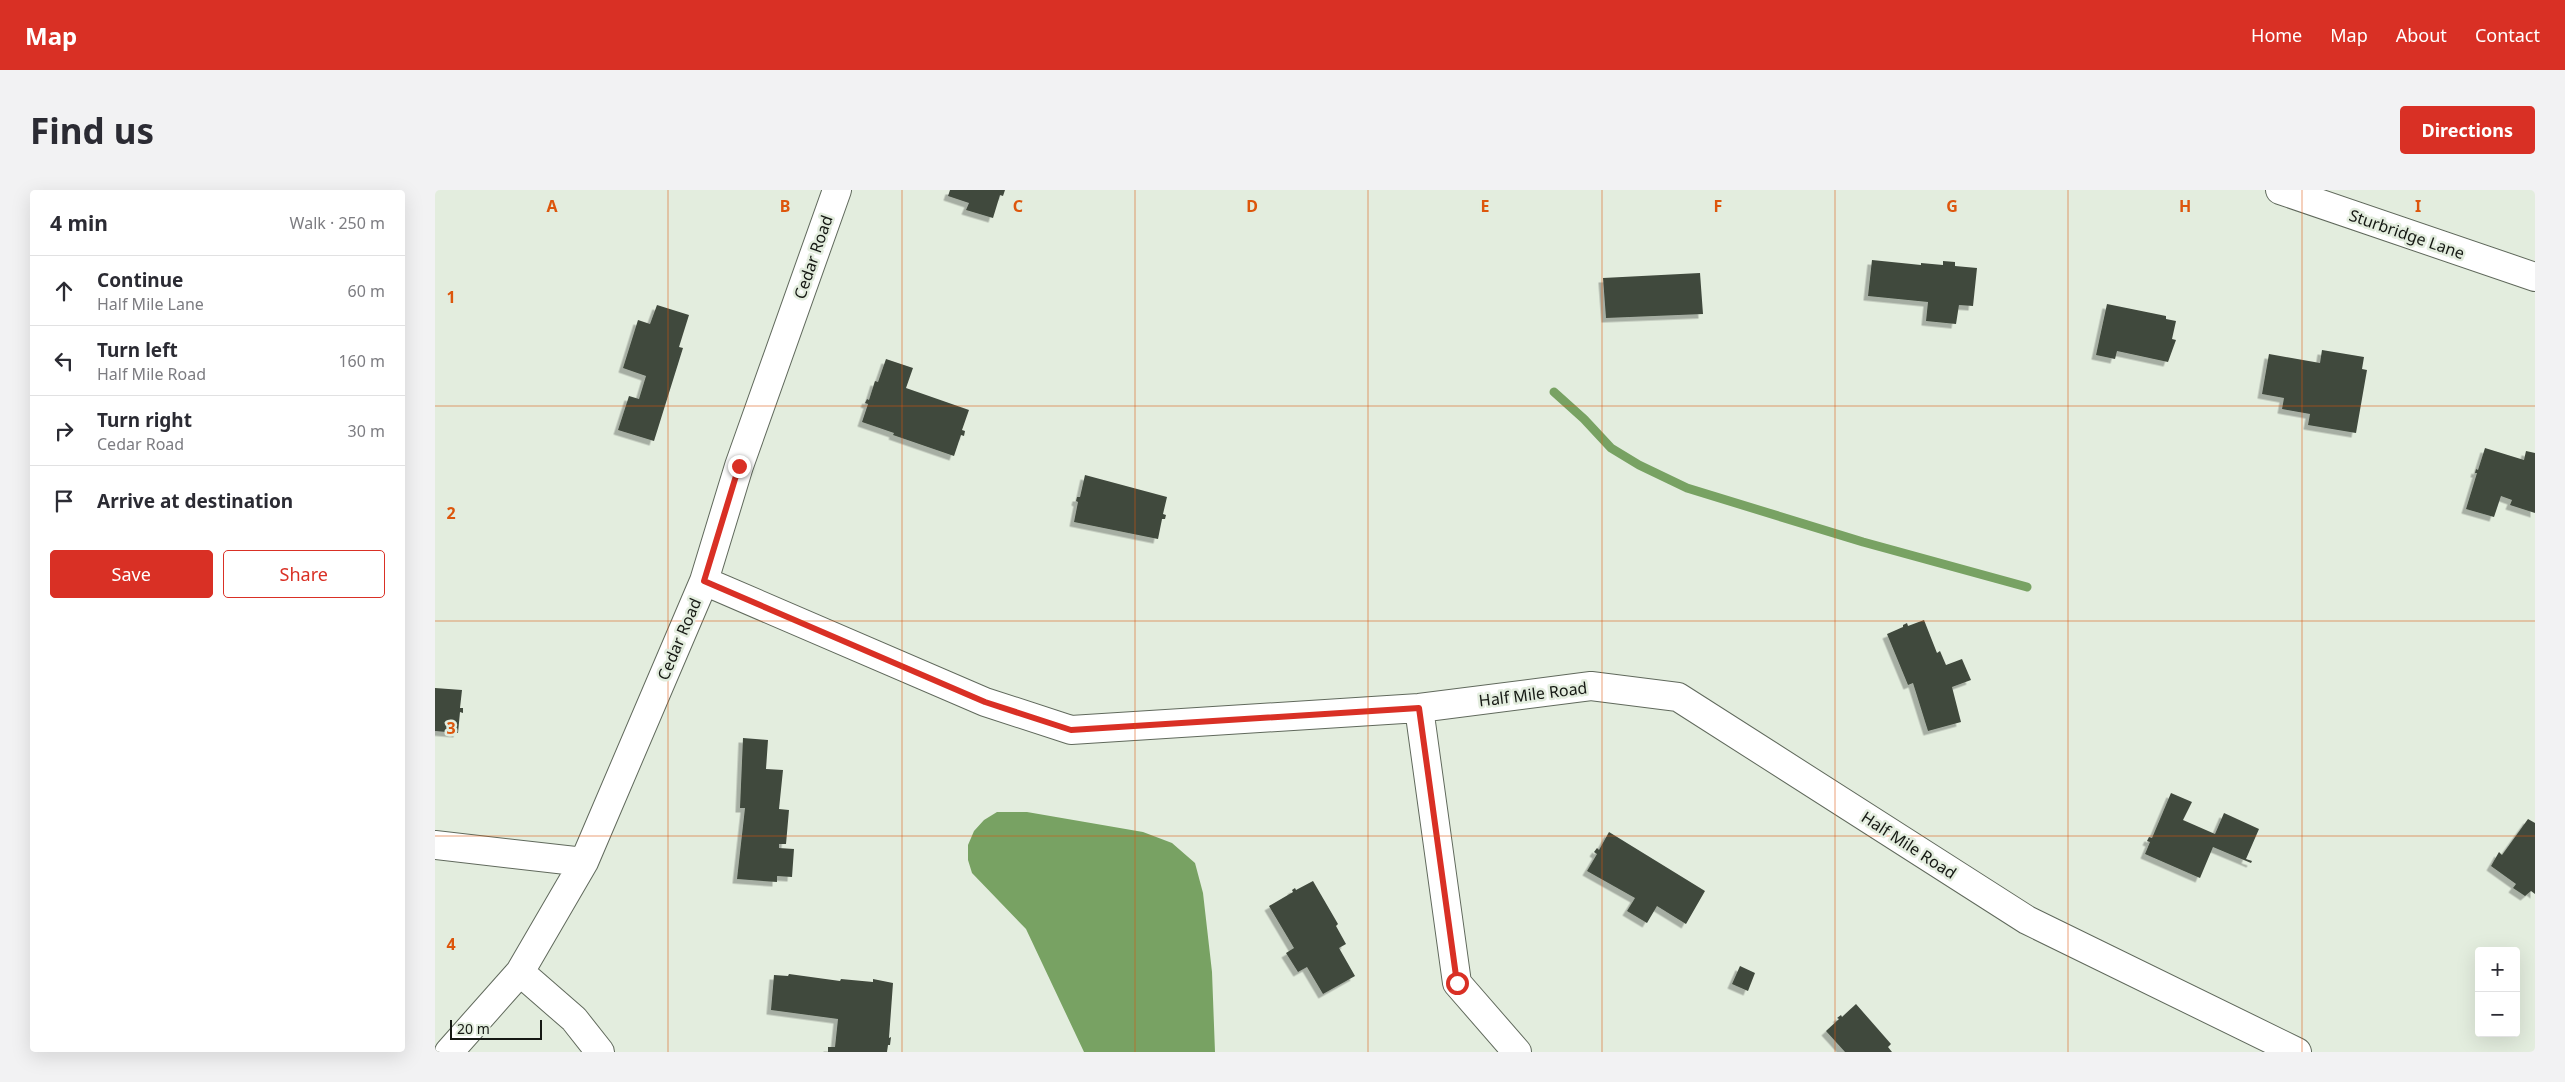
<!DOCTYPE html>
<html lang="en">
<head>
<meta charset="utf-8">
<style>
	:root { --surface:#fff; --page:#f2f2f3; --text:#2b2b33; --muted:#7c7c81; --line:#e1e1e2; --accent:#d93025 }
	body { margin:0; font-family:"Noto Sans",sans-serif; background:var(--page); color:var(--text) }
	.controls { position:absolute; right:15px; bottom:15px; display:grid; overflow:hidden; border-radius:5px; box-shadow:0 5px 20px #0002 }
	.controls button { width:45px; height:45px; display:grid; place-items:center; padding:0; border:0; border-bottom:1px solid var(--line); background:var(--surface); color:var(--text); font:25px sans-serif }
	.scale { position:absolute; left:15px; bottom:12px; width:92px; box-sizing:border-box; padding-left:5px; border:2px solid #151813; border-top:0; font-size:14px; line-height:18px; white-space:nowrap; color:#151813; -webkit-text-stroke:4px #e3edde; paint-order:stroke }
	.stop { position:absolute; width:15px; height:15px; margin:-11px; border:4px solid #d93025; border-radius:50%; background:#fff }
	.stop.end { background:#d93025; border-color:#fff; box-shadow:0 1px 5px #0008 }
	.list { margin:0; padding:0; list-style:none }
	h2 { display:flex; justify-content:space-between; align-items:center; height:65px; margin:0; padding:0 20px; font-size:21px }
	h2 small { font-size:16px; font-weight:400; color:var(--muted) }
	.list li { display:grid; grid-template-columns:32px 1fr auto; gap:15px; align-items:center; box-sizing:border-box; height:70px; padding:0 20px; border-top:1px solid var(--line) }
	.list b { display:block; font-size:19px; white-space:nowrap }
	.list p { margin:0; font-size:16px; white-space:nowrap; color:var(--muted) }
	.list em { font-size:16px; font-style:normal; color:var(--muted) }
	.actions { display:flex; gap:10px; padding:15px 20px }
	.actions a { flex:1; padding:11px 0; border:1px solid var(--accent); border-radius:5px; text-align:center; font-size:18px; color:var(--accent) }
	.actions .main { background:var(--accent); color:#fff }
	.icon { flex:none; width:28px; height:28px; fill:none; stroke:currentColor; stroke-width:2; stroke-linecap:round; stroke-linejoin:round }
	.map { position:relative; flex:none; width:2100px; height:862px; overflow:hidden; border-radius:5px }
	header { display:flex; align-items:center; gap:30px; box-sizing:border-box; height:70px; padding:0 25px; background:var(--accent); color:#fff }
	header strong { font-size:24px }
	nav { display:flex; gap:28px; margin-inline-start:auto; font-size:18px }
	.intro { display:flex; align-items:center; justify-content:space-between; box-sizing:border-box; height:120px; padding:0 30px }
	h1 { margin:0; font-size:35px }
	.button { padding:12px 22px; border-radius:5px; background:var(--accent); color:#fff; font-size:18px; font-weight:700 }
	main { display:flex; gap:30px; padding:0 30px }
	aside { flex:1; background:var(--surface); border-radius:5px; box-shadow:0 5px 20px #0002 }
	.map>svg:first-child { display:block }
	.water { fill:#78a263 }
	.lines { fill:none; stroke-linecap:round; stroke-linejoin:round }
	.stream { stroke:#78a263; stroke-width:9 }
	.building { fill:#40493d; filter:url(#shadow) }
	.minor-casing { stroke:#60695c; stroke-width:30 }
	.minor { stroke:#fff; stroke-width:28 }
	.route { stroke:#d93025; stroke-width:6 }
	.grid { fill:none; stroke:#dd560c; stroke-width:1; stroke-opacity:0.55 }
	.labels { text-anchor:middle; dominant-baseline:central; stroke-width:5; stroke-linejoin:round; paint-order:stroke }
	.street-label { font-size:16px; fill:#151813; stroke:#e3edde }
	.grid-label { font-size:16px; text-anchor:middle; font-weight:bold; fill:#dd560c; stroke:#e3edde; stroke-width:5; stroke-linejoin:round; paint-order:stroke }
</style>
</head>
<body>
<header>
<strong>Map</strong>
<nav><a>Home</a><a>Map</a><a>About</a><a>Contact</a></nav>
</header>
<div class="intro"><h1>Find us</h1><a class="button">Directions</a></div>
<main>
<aside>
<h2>4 min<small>Walk · 250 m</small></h2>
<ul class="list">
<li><svg class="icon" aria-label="ahead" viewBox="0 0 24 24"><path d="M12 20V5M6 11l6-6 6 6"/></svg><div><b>Continue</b><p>Half Mile Lane</p></div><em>60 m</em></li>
<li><svg class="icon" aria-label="left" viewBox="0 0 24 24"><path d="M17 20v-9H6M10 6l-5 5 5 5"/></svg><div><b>Turn left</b><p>Half Mile Road</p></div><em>160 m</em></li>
<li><svg class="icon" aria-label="right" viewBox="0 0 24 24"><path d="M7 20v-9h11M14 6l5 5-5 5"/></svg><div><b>Turn right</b><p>Cedar Road</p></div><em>30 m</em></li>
<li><svg class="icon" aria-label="arrive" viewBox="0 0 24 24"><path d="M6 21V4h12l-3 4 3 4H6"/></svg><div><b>Arrive at destination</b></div></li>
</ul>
<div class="actions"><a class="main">Save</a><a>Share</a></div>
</aside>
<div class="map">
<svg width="2100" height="862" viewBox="0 0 2100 862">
	<defs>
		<filter id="shadow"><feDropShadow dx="-4.5" dy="4.5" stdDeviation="0" flood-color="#0004"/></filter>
	</defs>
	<rect width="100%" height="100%" fill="#e3edde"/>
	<path class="water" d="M562,622H592L708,642L737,653L760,673L768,703L777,782L780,862H649L591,739L537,683L533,670V655L539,641L549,630Z"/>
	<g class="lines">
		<path class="stream" d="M1119,202L1149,229L1176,258L1204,275L1252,298L1428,352L1592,397"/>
	</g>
	<path class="building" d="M515,0H570L568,6L565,5L558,28L531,20L534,13L513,6Z
		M1437,70L1486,75V73L1508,75V71L1520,72V76L1542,78L1538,116L1524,115L1521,134L1491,131L1493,112L1433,106Z
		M1265,83L1268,124L1171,128L1168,88Z
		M1672,114L1731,126V129L1741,131L1737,149L1741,150L1733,172L1682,161L1680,169L1661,165Z
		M222,115L254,125L244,157L248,158L219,251L183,240L194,206L204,209L211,186L188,178L203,130L215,134Z
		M1887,160L1929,167L1927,179L1932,180L1921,243L1873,235L1875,224L1847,219L1849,208L1827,204L1834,164L1885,173Z
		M451,169L478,178L471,198L534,220L527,240L530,241L529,246L526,245L519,266L458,245L459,243L427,232L433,214L430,213L432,209L434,210L440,191L443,192Z
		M2050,258L2089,270L2091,261L2100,263V323L2075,315L2077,310L2066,306L2059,327L2031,319L2042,283H2040L2041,279L2043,280Z
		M650,285L732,307L728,324L731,325L730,329H727L723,349L639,332L643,312L641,311L642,307H645Z
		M1489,430L1502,463L1505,461L1511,475L1527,469L1536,490L1517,497L1526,532L1493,541L1478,493L1473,495L1452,444L1468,437V435L1472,433L1473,436Z
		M0,498L27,500L25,518H28V523L25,522L23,543L0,541Z
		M308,548L333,550L331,579L348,580L344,619L354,620L351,654H344V658L359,659L357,687L342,686V692L302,689L310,618H305Z
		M1736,603L1757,612L1748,630L1780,644L1789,623L1824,639L1811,669L1817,671L1816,673L1778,657L1765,688L1710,664L1715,652L1712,651L1714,647L1717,648Z
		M2093,629L2100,633V704L2096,701L2090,706L2078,698L2081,694L2056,676L2064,662L2067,665Z
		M1174,642L1270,701L1251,734L1222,716L1212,733L1192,721L1200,708L1152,681L1162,664L1159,662L1162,658L1164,660Z
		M878,691L903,734L901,736L911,754L904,758L920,786L888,804L872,777L863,782L851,763L859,758L834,716L858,702L857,700L860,698L861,700Z
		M1305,776L1320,783L1313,801L1297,794Z
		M354,784L405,791L406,789L438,792V789L458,793L454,848L456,847L455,855H453L452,862H393V857H400L403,829L336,820L339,785L353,786Z
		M1421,814L1456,854L1453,857L1457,862H1410L1391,841L1404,829L1402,828L1406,825L1407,827Z"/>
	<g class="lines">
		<g class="minor-casing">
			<path id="minor" d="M1845,0L2100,87
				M269,391L550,512L636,540L984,518L1156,496L1243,507L1592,730L1862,862
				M984,518L1022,793L1082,862
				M0,655L149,672
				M85,782L139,829L165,862
				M14,862L85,782L149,672L269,391L304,276L402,0"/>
		</g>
		<use href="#minor" class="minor"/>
	</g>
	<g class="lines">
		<path class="route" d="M304,276L269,391L550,512L636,540L984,518L1022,793"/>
	</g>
	<path class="grid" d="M233,0V862M467,0V862M700,0V862M933,0V862M1167,0V862M1400,0V862M1633,0V862M1867,0V862M0,216H2100M0,431H2100M0,646H2100"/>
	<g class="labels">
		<g class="street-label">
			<text transform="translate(1972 44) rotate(19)">Sturbridge Lane</text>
			<text transform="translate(378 67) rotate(-71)">Cedar Road</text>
			<text transform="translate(244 449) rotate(-67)">Cedar Road</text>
			<text transform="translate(1098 504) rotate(-7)">Half Mile Road</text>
			<text transform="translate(1474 655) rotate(33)">Half Mile Road</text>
		</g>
	</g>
	<g class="grid-label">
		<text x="117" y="22">A</text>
		<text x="350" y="22">B</text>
		<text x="583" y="22">C</text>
		<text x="817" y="22">D</text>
		<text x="1050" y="22">E</text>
		<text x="1283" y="22">F</text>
		<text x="1517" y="22">G</text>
		<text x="1750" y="22">H</text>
		<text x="1983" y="22">I</text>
		<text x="16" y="113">1</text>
		<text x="16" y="329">2</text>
		<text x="16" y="544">3</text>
		<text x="16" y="760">4</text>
	</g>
</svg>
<div class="controls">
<button>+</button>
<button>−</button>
</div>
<div class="scale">20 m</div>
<div class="stop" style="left:1022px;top:793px"></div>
<div class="stop end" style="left:304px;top:276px"></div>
</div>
</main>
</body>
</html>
